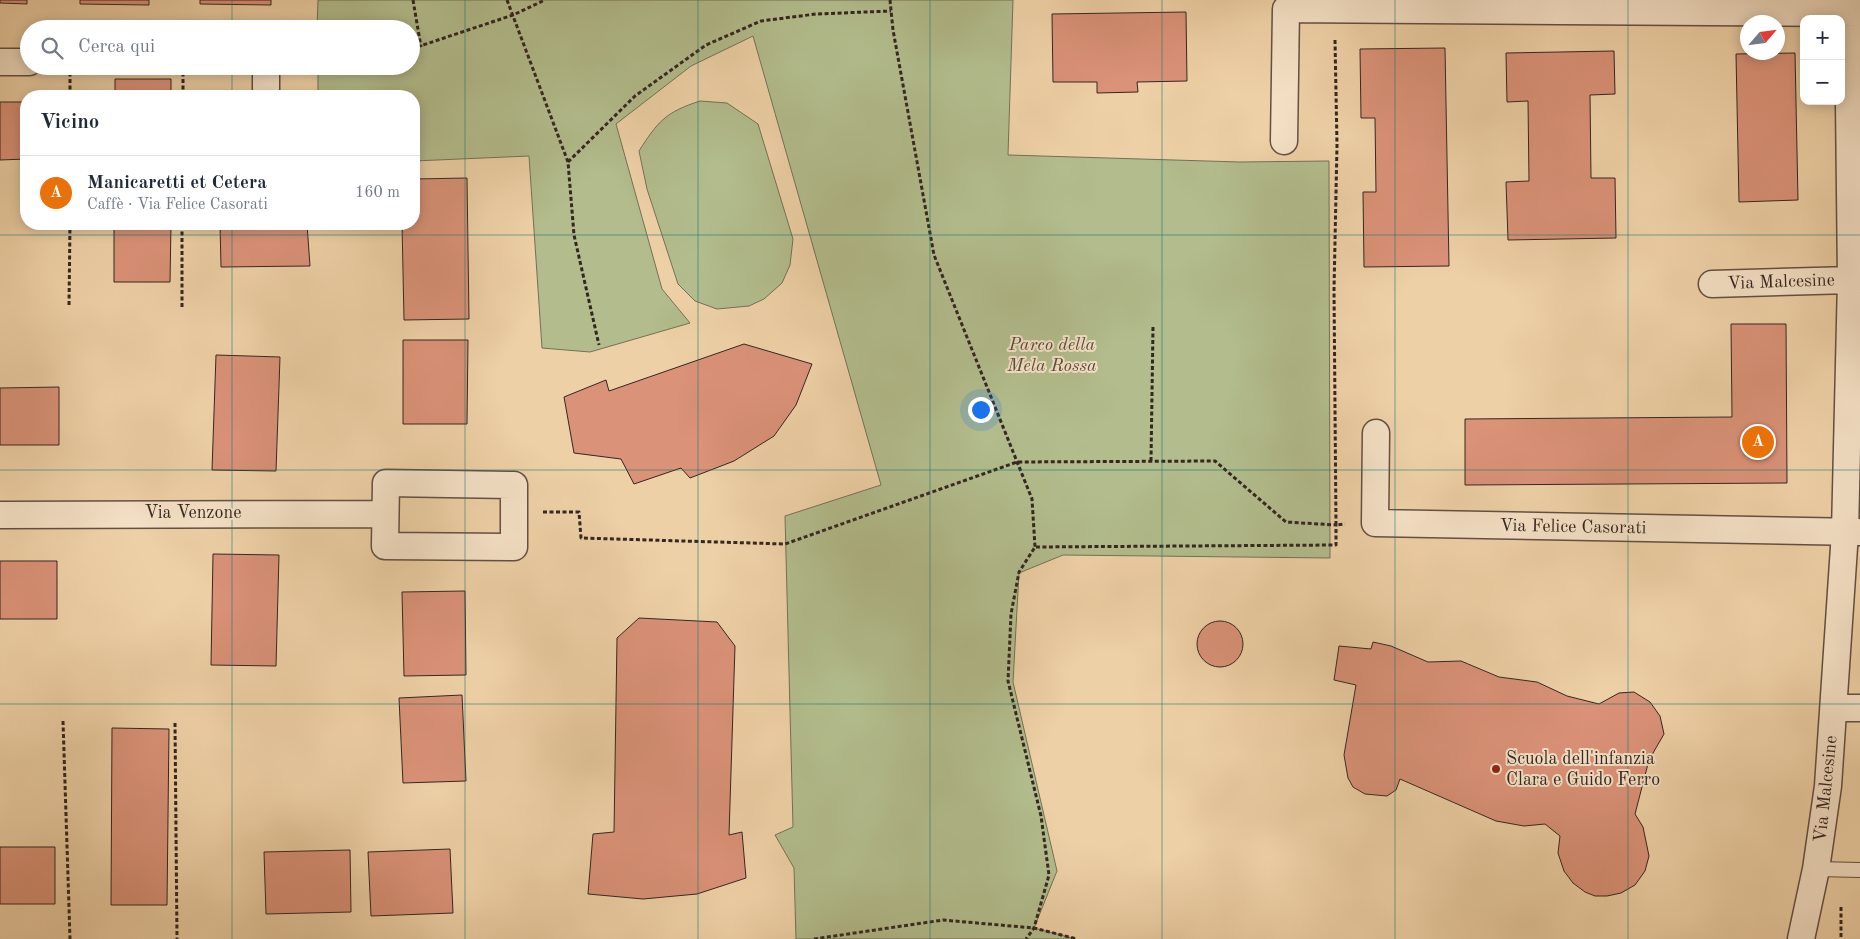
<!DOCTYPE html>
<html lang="it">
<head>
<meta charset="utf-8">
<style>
	:root { --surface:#fff; --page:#f2f2f3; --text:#1f2937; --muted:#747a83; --line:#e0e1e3; --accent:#0f766e }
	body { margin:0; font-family:"Old Standard TT",serif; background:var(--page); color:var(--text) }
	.controls { position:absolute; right:15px; top:15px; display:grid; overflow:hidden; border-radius:10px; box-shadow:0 2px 12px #0003 }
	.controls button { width:45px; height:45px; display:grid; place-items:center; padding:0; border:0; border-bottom:1px solid var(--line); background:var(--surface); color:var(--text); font:25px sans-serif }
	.compass { position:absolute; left:1740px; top:15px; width:45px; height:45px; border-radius:50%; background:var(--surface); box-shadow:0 2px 12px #0003; rotate:62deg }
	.you { position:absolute; left:980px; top:409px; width:18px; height:18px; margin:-12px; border:4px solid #fff; border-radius:50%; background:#1a73e8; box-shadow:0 0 0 8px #1a73e833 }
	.badge { display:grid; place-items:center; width:32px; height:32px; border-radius:50%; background:var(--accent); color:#fff; font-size:16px; font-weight:700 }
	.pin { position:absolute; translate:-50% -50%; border:2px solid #fff; box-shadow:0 1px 5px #0006 }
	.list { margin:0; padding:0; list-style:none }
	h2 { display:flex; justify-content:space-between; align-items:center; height:65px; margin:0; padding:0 20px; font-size:21px }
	h2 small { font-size:16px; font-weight:400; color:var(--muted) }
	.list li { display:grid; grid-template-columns:32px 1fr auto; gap:15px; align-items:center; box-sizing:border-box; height:75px; padding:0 20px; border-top:1px solid var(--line) }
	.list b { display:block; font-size:19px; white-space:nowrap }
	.list p { margin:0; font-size:16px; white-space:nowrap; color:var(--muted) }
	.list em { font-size:16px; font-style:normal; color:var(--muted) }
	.icon { flex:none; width:28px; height:28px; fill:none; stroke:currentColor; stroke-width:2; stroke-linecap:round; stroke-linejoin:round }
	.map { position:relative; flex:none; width:1860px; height:939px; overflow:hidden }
	.search { position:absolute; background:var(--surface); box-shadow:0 2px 12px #0003; left:20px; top:20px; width:400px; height:55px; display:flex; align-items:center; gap:12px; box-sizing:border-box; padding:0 18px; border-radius:28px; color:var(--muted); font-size:19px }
	.panel { position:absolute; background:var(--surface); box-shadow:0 2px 12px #0003; left:20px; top:90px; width:400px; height:140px; border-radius:20px }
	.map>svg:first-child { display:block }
	.green { fill:#b2bc8c; stroke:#737156 }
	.building { fill:#da9278; stroke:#342621 }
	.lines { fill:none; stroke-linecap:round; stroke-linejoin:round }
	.lane-casing { stroke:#625042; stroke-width:16 }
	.street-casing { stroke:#625042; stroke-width:29 }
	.path { stroke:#342621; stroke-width:3; stroke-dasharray:4 2.5; stroke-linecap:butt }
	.lane { stroke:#f4e0c5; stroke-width:14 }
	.street { stroke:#f4e0c5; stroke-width:26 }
	.grid { fill:none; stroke:#0f766e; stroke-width:1; stroke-opacity:0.55 }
	.poi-dot { fill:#8f2418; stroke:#f4e0c5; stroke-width:2 }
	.labels { text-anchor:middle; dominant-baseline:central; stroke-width:4; stroke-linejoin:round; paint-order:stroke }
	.street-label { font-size:18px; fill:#342621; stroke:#f4e0c5 }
	.park-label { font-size:18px; font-style:italic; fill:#544c3c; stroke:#f4e0c5 }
	.poi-label { font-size:18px; fill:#342621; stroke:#f4e0c5; text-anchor:start }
</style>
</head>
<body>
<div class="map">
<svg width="1860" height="939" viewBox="0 0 1860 939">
	<rect width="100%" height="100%" fill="#eed0a6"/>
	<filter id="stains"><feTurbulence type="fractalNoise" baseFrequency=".004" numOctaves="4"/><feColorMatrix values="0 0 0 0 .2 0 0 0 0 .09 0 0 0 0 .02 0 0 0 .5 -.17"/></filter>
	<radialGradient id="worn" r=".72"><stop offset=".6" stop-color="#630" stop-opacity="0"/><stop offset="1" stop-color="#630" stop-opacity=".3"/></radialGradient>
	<path class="green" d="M318,0H1013L1008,155L1240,162L1329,161L1330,558L1063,555L1019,573L1013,682L1057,871L1034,928L1076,939H796L794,868L775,835L793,827L785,516L881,485L753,36L691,66L616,124L662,289L690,323L590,352L542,348L529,156L414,161V96H318V66H411V29H317Z
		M700,101L727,103L758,124L793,239L790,265L782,283L764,299L749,306L717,309L695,301L678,284L647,189L639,151C658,121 666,112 700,101Z"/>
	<path class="building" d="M0,0H27V4L0,3Z
		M80,0H149V5L80,4Z
		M200,0H271V5L200,4Z
		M1186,12L1187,81L1137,82L1138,92L1097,93V82H1053L1052,14Z
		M1445,48L1449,266L1364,267L1363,192H1376L1375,118H1361L1360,49Z
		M1614,51L1615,94L1590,95L1591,178H1615L1616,238L1508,240L1506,182L1529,181L1528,101L1507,102L1506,53Z
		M1795,53L1798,200L1739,202L1736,54Z
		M115,79H171V96H115Z
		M0,102H26V159L0,160Z
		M467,178L469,319L404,320L402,224H414V179Z
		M114,224H171L170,282H114Z
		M220,224H307L310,266L221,267Z
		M1731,324H1786L1787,483L1465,485V419L1732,417Z
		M403,340H468L467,424H403Z
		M744,344L812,364L796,405L774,436L734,461L690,478L681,468L634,484L621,459L574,453L564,397L606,380L609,391Z
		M216,355L280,357L276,471L212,470Z
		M59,387V445H0V388Z
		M213,554L279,555L276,666L211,665Z
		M0,561H57V619H0Z
		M465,591L466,675L404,676L402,592Z
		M639,618L717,622L735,646L729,835L742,832L746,878L697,894L643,899L588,894L593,834L614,832L617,638Z
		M1197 644a23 23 0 1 1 46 0a23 23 0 1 1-46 0Z
		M1373,642L1391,646L1428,662L1461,661L1499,677L1537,682L1567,696L1599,704L1619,693L1634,692L1650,702L1660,716L1664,734L1649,760L1635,814L1643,827L1649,856L1645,871L1635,885L1621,893L1607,896H1595L1585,892L1573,883L1564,871L1558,853L1560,836L1545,824L1524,826L1496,821L1400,779L1396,790L1387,796L1365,794L1353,787L1348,778L1344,755L1356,685L1334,680L1339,646L1371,649Z
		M462,695L466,781L403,783L399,698Z
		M112,728L169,729L167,905H111Z
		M0,847H55V904H0Z
		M450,849L453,913L371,916L368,852Z
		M350,850L351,912L266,914L264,852Z"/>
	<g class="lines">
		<g class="lane-casing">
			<path id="lane" d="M1816,869L1860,870"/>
		</g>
		<g class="street-casing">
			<path id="street" d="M0,62H29
				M266,96V66
				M1284,141L1286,9L1860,13
				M1712,284L1851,280
				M1376,433L1375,523L1860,532
				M386,483L514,485V547L385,546Z
				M0,515L385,514
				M1835,708H1860
				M1801,939L1816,869L1828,786L1845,532L1851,280L1848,13"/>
		</g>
		<path class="path" d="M413,0L421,47
			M507,0L568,162L574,235L599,345
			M890,0L893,30L934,255L1032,499L1035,547
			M1335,40L1337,145L1334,290L1336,525L1345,524
			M411,49L513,15L545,0
			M70,96V66
			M183,96V66
			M568,162L635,96L706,45L761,21L816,14L891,11
			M69,305L70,224
			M182,307V224
			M1151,461L1153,327
			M543,512H579L581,538L785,544L1017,462L1215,461L1286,522L1336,525V545L1035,547L1019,572L1011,614L1008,681L1041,816L1049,875L1034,928L1026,939
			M63,721L70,939
			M175,723L177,939
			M1841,907V939
			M814,939L943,920L1034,928L1077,939"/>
		<use href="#lane" class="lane"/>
		<use href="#street" class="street"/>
	</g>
	<path class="grid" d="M232,0V29M465,0V939M698,0V939M930,0V939M1162,0V939M1395,0V939M1628,0V939M232,66V96M232,224V939M0,235H1860M0,470H1860M0,704H1860"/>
	<circle class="poi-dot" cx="1496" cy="769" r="5"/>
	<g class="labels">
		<g class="street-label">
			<text transform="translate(1781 282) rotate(-2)">Via Malcesine</text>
			<text x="193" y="513">Via Venzone</text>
			<text transform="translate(1573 527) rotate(1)">Via Felice Casorati</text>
			<text transform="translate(1826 789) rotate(-84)">Via Malcesine</text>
		</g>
		<g class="park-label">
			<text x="1052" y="345">Parco della<tspan x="1052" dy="21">Mela Rossa</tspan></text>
		</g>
		<g class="poi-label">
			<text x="1506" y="759">Scuola dell'infanzia<tspan x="1506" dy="21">Clara e Guido Ferro</tspan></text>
		</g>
	</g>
	<rect width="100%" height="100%" filter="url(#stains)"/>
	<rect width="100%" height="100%" fill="url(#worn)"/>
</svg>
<div class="controls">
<button>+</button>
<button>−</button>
</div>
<svg class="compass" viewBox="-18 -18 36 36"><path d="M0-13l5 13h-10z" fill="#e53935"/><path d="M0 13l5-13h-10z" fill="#747a83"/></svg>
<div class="you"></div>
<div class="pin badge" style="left:1758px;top:442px;background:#e8710a">A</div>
<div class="search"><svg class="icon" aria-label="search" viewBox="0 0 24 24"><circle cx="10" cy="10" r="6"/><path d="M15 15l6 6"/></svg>Cerca qui</div>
<section class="panel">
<h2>Vicino<small></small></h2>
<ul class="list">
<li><span class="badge" style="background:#e8710a">A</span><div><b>Manicaretti et Cetera</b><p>Caffè · Via Felice Casorati</p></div><em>160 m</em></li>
</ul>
</section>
</div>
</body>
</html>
